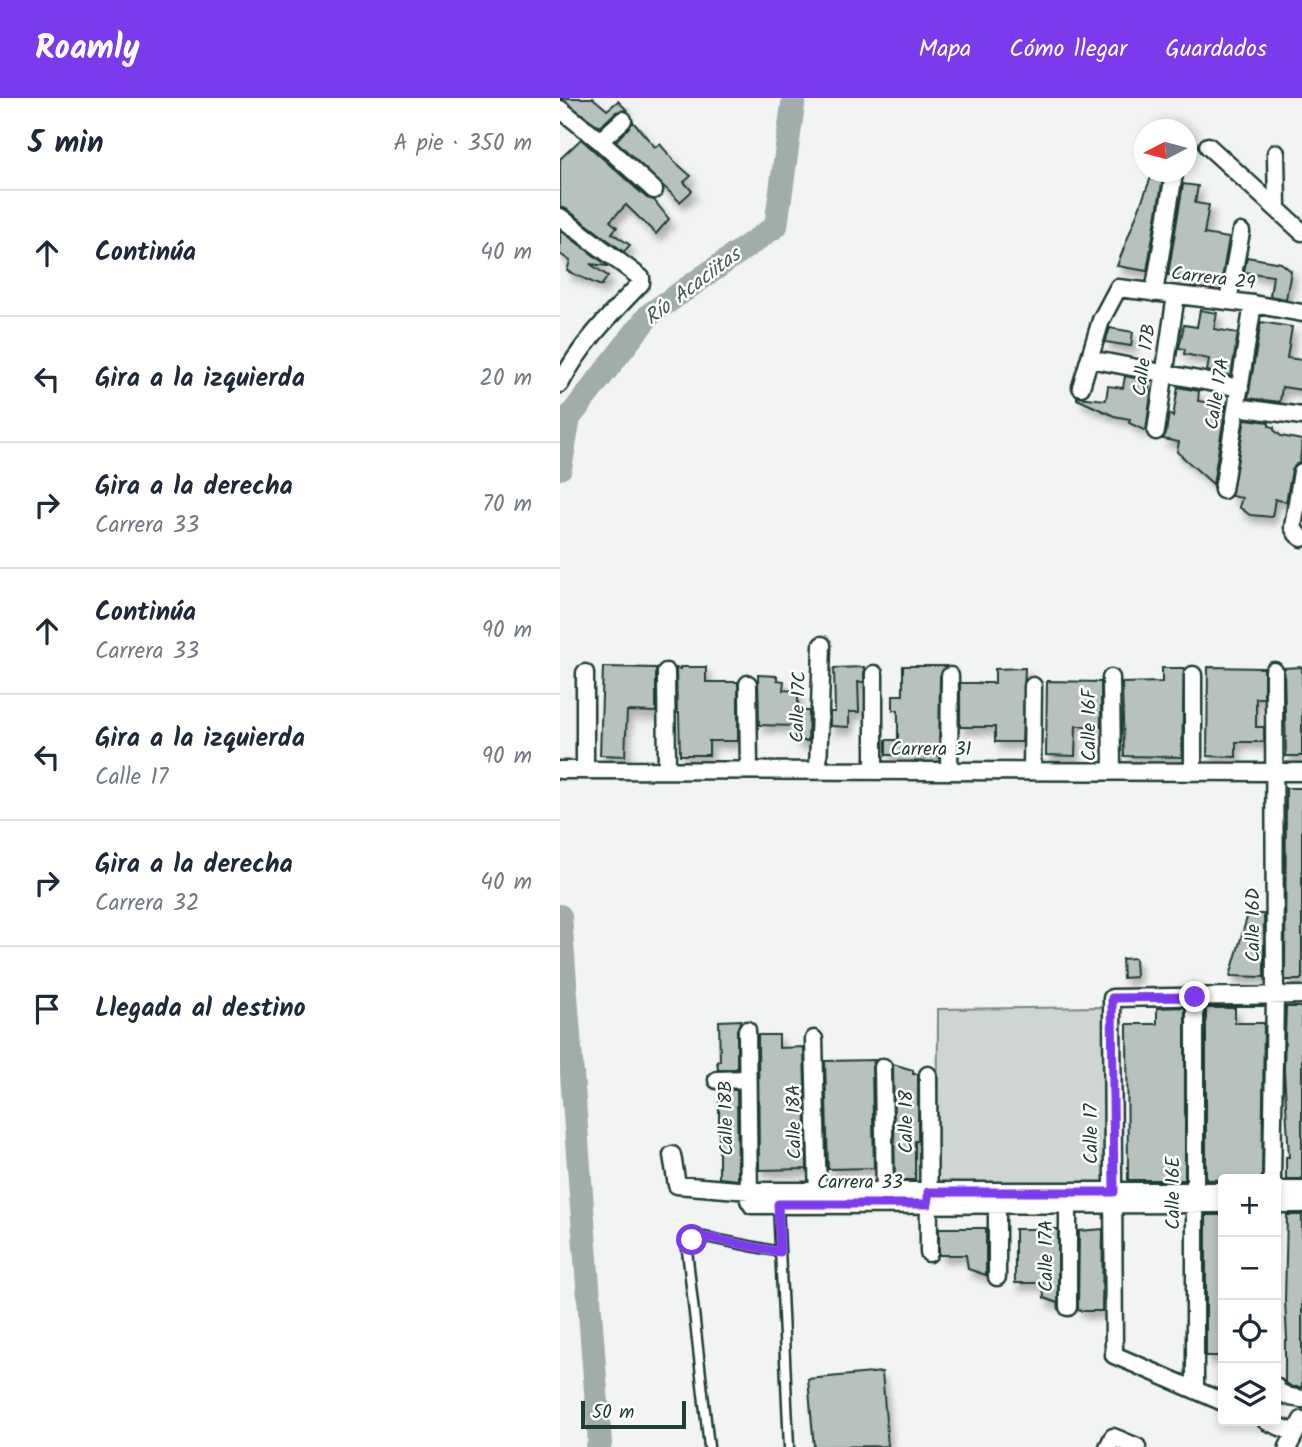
<!DOCTYPE html>
<html lang="es">
<head>
<meta charset="utf-8">
<style>
	:root { --surface:#fff; --page:#f6f6f7; --text:#1f2937; --muted:#747a83; --line:#e0e1e3; --accent:#7c3aed }
	body { margin:0; font-family:Kalam,sans-serif; background:var(--page); color:var(--text) }
	.controls { position:absolute; right:21px; bottom:21px; display:grid; overflow:hidden; border-radius:7px; box-shadow:0 4px 10px #0003 }
	.controls button { width:63px; height:63px; display:grid; place-items:center; padding:0; border:0; border-bottom:2px solid var(--line); background:var(--surface); color:var(--text); font:35px sans-serif }
	.compass { position:absolute; left:574px; top:21px; width:63px; height:63px; border-radius:50%; background:var(--surface); box-shadow:0 4px 10px #0003; rotate:264deg }
	.scale { position:absolute; left:21px; bottom:18px; width:105px; box-sizing:border-box; padding-left:7px; border:4px solid #1f3d34; border-top:0; font-size:19px; line-height:24px; white-space:nowrap; color:#1f3d34; -webkit-text-stroke:5px #fff; paint-order:stroke }
	.stop { position:absolute; width:21px; height:21px; margin:-16px; border:5px solid #7c3aed; border-radius:50%; background:#fff }
	.stop.end { background:#7c3aed; border-color:#fff; box-shadow:0 2px 7px #0008 }
	.list { margin:0; padding:0; list-style:none }
	h2 { display:flex; justify-content:space-between; align-items:center; height:91px; margin:0; padding:0 28px; font-size:30px }
	h2 small { font-size:23px; font-weight:400; color:var(--muted) }
	.list li { display:grid; grid-template-columns:46px 1fr auto; gap:21px; align-items:center; box-sizing:border-box; height:126px; padding:0 28px; border-top:2px solid var(--line) }
	.list b { display:block; font-size:26px; white-space:nowrap }
	.list p { margin:0; font-size:23px; white-space:nowrap; color:var(--muted) }
	.list em { font-size:23px; font-style:normal; color:var(--muted) }
	.icon { flex:none; width:38px; height:38px; fill:none; stroke:currentColor; stroke-width:2; stroke-linecap:round; stroke-linejoin:round }
	.map { position:relative; flex:none; width:742px; height:1349px; overflow:hidden }
	header { display:flex; align-items:center; gap:42px; box-sizing:border-box; height:98px; padding:0 35px; background:var(--accent); color:#fff }
	header strong { font-size:33px }
	nav { display:flex; gap:38px; margin-inline-start:auto; font-size:24px }
	main { display:flex }
	aside { flex:1; background:var(--surface) }
	.map>svg:first-child { display:block }
	.green { fill:#ced5d3; stroke:#768984; stroke-width:2 }
	.lines { fill:none; stroke-linecap:round; stroke-linejoin:round }
	.river { stroke:#a1adaa; stroke-width:24 }
	.building { fill:#b7c1bd; stroke:#1f3d34; stroke-width:2; filter:url(#shadow) }
	.service-casing { stroke:#1f3d34; stroke-width:13 }
	.minor-casing { stroke:#1f3d34; stroke-width:21 }
	.service { stroke:#fff; stroke-width:8 }
	.minor { stroke:#fff; stroke-width:16 }
	.route { stroke:#7c3aed; stroke-width:9 }
	.labels { text-anchor:middle; dominant-baseline:central; stroke-width:5; stroke-linejoin:round; paint-order:stroke }
	.street-label { font-size:19px; fill:#1f3d34; stroke:#fff }
	.water-label { font-size:21px; font-style:italic; fill:#465f57; stroke:#fff }
</style>
</head>
<body>
<header>
<strong>Roamly</strong>
<nav><a>Mapa</a><a>Cómo llegar</a><a>Guardados</a></nav>
</header>
<main>
<aside>
<h2>5 min<small>A pie · 350 m</small></h2>
<ul class="list">
<li><svg class="icon" aria-label="ahead" viewBox="0 0 24 24"><path d="M12 20V5M6 11l6-6 6 6"/></svg><div><b>Continúa</b></div><em>40 m</em></li>
<li><svg class="icon" aria-label="left" viewBox="0 0 24 24"><path d="M17 20v-9H6M10 6l-5 5 5 5"/></svg><div><b>Gira a la izquierda</b></div><em>20 m</em></li>
<li><svg class="icon" aria-label="right" viewBox="0 0 24 24"><path d="M7 20v-9h11M14 6l5 5-5 5"/></svg><div><b>Gira a la derecha</b><p>Carrera 33</p></div><em>70 m</em></li>
<li><svg class="icon" aria-label="ahead" viewBox="0 0 24 24"><path d="M12 20V5M6 11l6-6 6 6"/></svg><div><b>Continúa</b><p>Carrera 33</p></div><em>90 m</em></li>
<li><svg class="icon" aria-label="left" viewBox="0 0 24 24"><path d="M17 20v-9H6M10 6l-5 5 5 5"/></svg><div><b>Gira a la izquierda</b><p>Calle 17</p></div><em>90 m</em></li>
<li><svg class="icon" aria-label="right" viewBox="0 0 24 24"><path d="M7 20v-9h11M14 6l5 5-5 5"/></svg><div><b>Gira a la derecha</b><p>Carrera 32</p></div><em>40 m</em></li>
<li><svg class="icon" aria-label="arrive" viewBox="0 0 24 24"><path d="M6 21V4h12l-3 4 3 4H6"/></svg><div><b>Llegada al destino</b></div></li>
</ul>
</aside>
<div class="map">
<svg width="742" height="1349" viewBox="0 0 742 1349">
	<defs>
		<filter id="shadow"><feDropShadow dx="4.5" dy="7" stdDeviation="3.5" flood-color="#0004"/></filter>
	</defs>
	<rect width="100%" height="100%" fill="#f2f3f3"/>
	<filter id="ink" filterUnits="userSpaceOnUse"><feTurbulence type="fractalNoise" baseFrequency=".0143" numOctaves="2"/><feDisplacementMap in="SourceGraphic" scale="14" xChannelSelector="R" yChannelSelector="G"/><feConvolveMatrix kernelMatrix="1 2 1 2 8 2 1 2 1" color-interpolation-filters="sRGB"/></filter>
	<g filter="url(#ink)">
		<path class="green" d="M543,909L547,1088L377,1087L378,911Z"/>
		<g class="lines">
			<path class="river" d="M0,370L9,320L89,217L216,128L234,0
				M0,818L40,1346L38,1349"/>
		</g>
		<path class="building" d="M0,0H33L47,12L58,3L67,12L56,14L40,29Z
			M73,24L95,49L100,46L114,63L131,78L124,84L132,93L120,104L56,43Z
			M21,41L87,100L94,102L109,121L96,136L66,107L50,123L57,129L52,135L70,147L64,154L6,111L0,109V61Z
			M593,74H604L587,173L557,168Z
			M623,86L638,88L635,105L649,107L644,136L669,140L661,186L608,177Z
			M0,132L48,168L30,166L48,178L41,188L7,173L10,163L0,156Z
			M687,159L721,165L731,173L726,201L710,198L713,178L684,174Z
			M640,212L657,215L654,231L678,235L671,278L647,273L649,261L624,256L625,251L619,250L624,227L637,229Z
			M701,224L732,229L727,260L742,262V292L722,289L720,304L688,300Z
			M550,230L573,234L571,248L545,244Z
			M565,278L590,283L589,292L591,295L586,333L569,325L570,321L554,318L517,301V299L546,302L548,288L563,290Z
			M618,289L639,293L638,303L666,307L653,386L617,354L619,344L603,341L606,335L609,315L613,319Z
			M685,321L709,324V328L714,329V332L721,338L742,342L740,364L732,372L726,404L715,401L712,419L690,417L679,409L682,400L671,398Z
			M343,568H386L380,578L379,657H326V642H338V612H333V597H343Z
			M43,569L96,570V614L67,613L65,658L40,657Z
			M120,569H146V584H178V643H149V657H120L119,615H117L116,570L120,571Z
			M304,569V584H298L299,614H289V629L270,628V614H275L274,570Z
			M648,569L704,570V600H696V629H704V644H676V659L647,658Z
			M742,569V658H726L724,570Z
			M465,570L462,644H435V629H400V585H435V571Z
			M602,570H624L622,659L564,658L562,585L602,584Z
			M198,577L217,578V582L224,583L223,592L238,593V613H249L248,643H235V628L199,627Z
			M487,583L541,584V628H516L515,658L486,657Z
			M726,690H742V880L740,882H725Z
			M688,816H704V879L670,878Z
			M575,860L576,879L563,880L562,861Z
			M625,909V1082H568L567,926H597V910Z
			M726,909H742V1081H726V1059H729L724,972Z
			M646,910H675V925H704L702,1081L646,1082Z
			M181,922L177,932V971H158L157,963H160L159,923Z
			M198,937H219V950L244,949L247,1071L199,1072Z
			M315,962L312,969L314,1070L268,1071L265,963Z
			M333,966L353,972V976H358V1043H355V1082H335Z
			M159,992H177L178,1082L159,1080Z
			M646,1117H663V1258H646Z
			M727,1117H742V1289H732L725,1284V1242H727L725,1202Z
			M379,1130H426V1177L408,1171L406,1157H379Z
			M455,1131H498V1205L484,1200L483,1185H455Z
			M543,1131L542,1213H522L518,1211L519,1133Z
			M322,1274L328,1348L254,1349L248,1281Z"/>
		<g class="lines">
			<g class="service-casing">
				<path id="service" d="M218,1106L229,1349
					M149,1349L127,1152L132,1142L145,1139L220,1154"/>
			</g>
			<g class="minor-casing">
				<path id="minor" d="M0,11L40,43L94,92
					M40,43L63,22
					M648,48L742,134
					M716,55L717,110
					M0,119L81,180V185C51,216 20,247 0,286
					M594,195L614,76
					M668,203L681,134
					M530,261L680,290
					M521,289L541,222L558,190L693,206L742,215
					M677,309L742,318
					M596,333L616,197
					M742,374L733,429L737,436L742,440
					M663,392L693,206
					M106,574L107,672
					M25,575V672
					M314,576V673
					M551,580L552,673
					M188,586L189,672
					M0,672L742,674
					M258,672L262,547
					M389,673L390,578
					M472,673L473,588
					M633,673V577
					M187,932L189,1102L192,1107L663,1106
					M254,941L258,1104
					M323,969L325,1103
					M368,977L369,1155
					M157,982L187,981
					M112,1057L117,1087L190,1093H663
					M712,1081L715,897L714,573
					M716,1092H742
					M508,1106V1209
					M716,1106H742
					M437,1107V1179
					M716,1289L717,1293L730,1299L742,1301
					M635,1292V899
					M663,1304L554,1257L552,900L742,897
					M706,1323L735,1335
					M548,1349L553,1339L577,1349
					M728,1349L742,1322"/>
			</g>
			<use href="#service" class="service"/>
			<use href="#minor" class="minor"/>
		</g>
	</g>
	<g class="lines" filter="url(#ink)">
		<path class="route" d="M132,1142L145,1139L220,1154L218,1106H368V1094H554L552,900L635,899"/>
	</g>
	<g class="labels">
		<g class="street-label">
			<text transform="translate(653 181) rotate(7)">Carrera 29</text>
			<text transform="translate(585 262) rotate(-82)">Calle 17B</text>
			<text transform="translate(658 296) rotate(-81)">Calle 17A</text>
			<text transform="translate(239 609) rotate(-88)">Calle 17C</text>
			<text transform="translate(530 627) rotate(-90)">Calle 16F</text>
			<text x="371" y="652">Carrera 31</text>
			<text transform="translate(694 827) rotate(-90)">Calle 16D</text>
			<text transform="translate(167 1020) rotate(-91)">Calle 18B</text>
			<text transform="translate(235 1024) rotate(-91)">Calle 18A</text>
			<text transform="translate(347 1024) rotate(-90)">Calle 18</text>
			<text transform="translate(532 1036) rotate(-90)">Calle 17</text>
			<text x="300" y="1085">Carrera 33</text>
			<text transform="translate(614 1095) rotate(-90)">Calle 16E</text>
			<text transform="translate(487 1158) rotate(-90)">Calle 17A</text>
		</g>
		<g class="water-label">
			<text transform="translate(133 189) rotate(-37)">Río Acaciitas</text>
		</g>
	</g>
</svg>
<div class="controls">
<button>+</button>
<button>−</button>
<button><svg class="icon" aria-label="locate" viewBox="0 0 24 24"><circle cx="12" cy="12" r="6"/><path d="M12 2v4M12 18v4M2 12h4M18 12h4"/></svg></button>
<button><svg class="icon" aria-label="layers" viewBox="0 0 24 24"><path d="M12 4l9 5-9 5-9-5zM3 14l9 5 9-5"/></svg></button>
</div>
<svg class="compass" viewBox="-18 -18 36 36"><path d="M0-13l5 13h-10z" fill="#e53935"/><path d="M0 13l5-13h-10z" fill="#747a83"/></svg>
<div class="scale">50 m</div>
<div class="stop" style="left:132px;top:1142px"></div>
<div class="stop end" style="left:635px;top:899px"></div>
</div>
</main>
</body>
</html>
